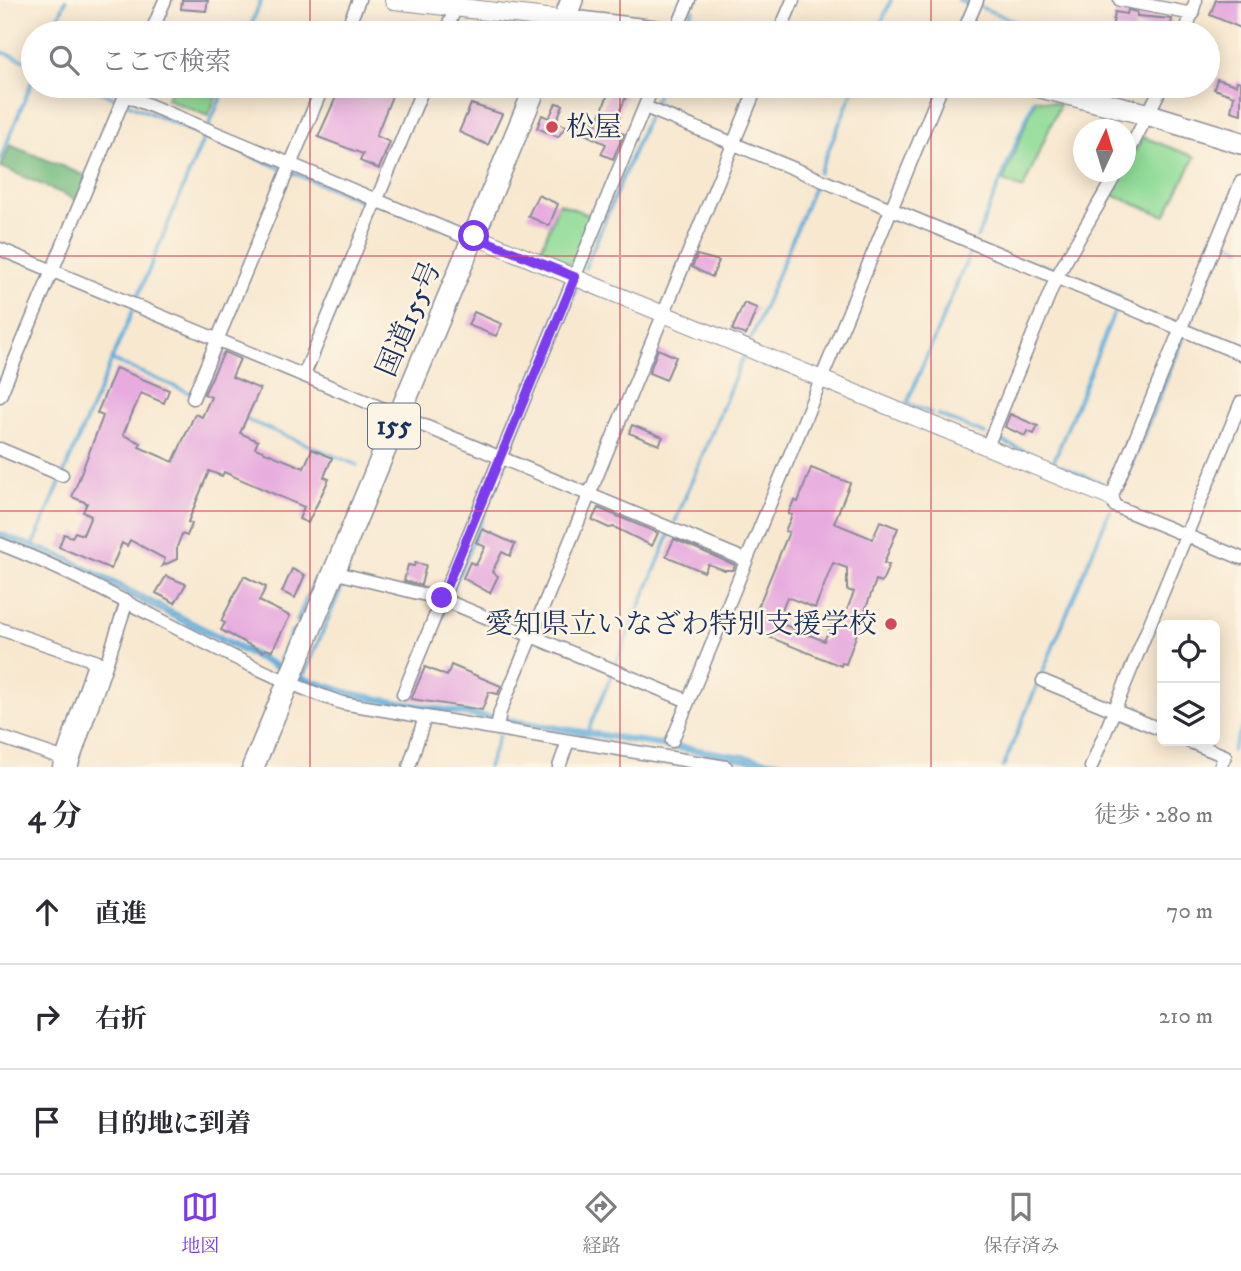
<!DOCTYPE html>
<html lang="ja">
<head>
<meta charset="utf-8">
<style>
	:root { --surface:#fff; --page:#f7f7f7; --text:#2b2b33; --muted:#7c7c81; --line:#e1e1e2; --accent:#7c3aed }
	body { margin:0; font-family:"IM FELL DW Pica","Noto Serif JP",serif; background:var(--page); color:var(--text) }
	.controls { position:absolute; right:21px; bottom:21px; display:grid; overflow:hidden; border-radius:10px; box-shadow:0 4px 18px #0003 }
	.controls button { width:63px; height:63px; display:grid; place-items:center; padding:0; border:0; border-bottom:2px solid var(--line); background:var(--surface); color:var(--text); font:35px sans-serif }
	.compass { position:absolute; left:1073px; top:119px; width:63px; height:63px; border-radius:50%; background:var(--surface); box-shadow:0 4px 18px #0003; rotate:4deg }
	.stop { position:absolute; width:21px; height:21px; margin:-16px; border:5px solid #7c3aed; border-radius:50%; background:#fff }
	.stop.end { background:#7c3aed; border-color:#fff; box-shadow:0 2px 7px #0008 }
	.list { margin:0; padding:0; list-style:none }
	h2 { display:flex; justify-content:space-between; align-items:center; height:91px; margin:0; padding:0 28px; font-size:30px }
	h2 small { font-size:23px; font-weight:400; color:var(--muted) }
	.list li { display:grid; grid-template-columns:46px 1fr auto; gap:21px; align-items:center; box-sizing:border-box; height:105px; padding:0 28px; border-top:2px solid var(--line) }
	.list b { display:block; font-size:26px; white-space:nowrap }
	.list em { font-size:23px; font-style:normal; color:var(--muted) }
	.icon { flex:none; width:38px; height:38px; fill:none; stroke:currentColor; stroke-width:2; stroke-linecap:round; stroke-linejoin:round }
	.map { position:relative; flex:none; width:1241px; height:767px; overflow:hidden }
	.search { position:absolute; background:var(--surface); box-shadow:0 4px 18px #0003; left:21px; right:21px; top:21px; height:77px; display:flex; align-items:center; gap:18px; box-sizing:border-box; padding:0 24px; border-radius:38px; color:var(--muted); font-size:26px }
	.sheet { height:406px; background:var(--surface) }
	nav { display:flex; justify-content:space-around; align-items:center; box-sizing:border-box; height:98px; border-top:2px solid var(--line); background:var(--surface); font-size:19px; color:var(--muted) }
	nav a { display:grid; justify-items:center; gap:4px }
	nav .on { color:var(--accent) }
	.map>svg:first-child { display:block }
	.green { fill:#91dc98; stroke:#56867b; stroke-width:2 }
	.forest { fill:#74bc80; stroke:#48766f; stroke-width:2 }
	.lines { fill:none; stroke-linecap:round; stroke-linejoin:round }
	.stream { stroke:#62aedb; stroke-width:3.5 }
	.building { fill:#e7abdf; fill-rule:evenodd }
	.minor-casing { stroke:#8a8c97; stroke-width:15 }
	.tertiary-casing { stroke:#8a8c97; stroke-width:18 }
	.secondary-casing { stroke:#8a8c97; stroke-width:20 }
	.primary-casing { stroke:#8a8c97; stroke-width:24 }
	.trunk-casing { stroke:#8a8c97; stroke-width:24 }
	.minor { stroke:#fff; stroke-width:12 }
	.tertiary { stroke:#fff; stroke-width:16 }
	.secondary { stroke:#fff; stroke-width:18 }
	.primary { stroke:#fff; stroke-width:21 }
	.trunk { stroke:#fff; stroke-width:21 }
	.route { stroke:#7c3aed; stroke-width:9 }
	.grid { fill:none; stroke:#d1495b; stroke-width:2; stroke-opacity:0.55 }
	.poi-dot { fill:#d1495b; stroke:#fcf5e5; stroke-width:2.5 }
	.labels { text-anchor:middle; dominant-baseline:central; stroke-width:5; stroke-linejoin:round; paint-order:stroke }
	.shield { fill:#fcf5e5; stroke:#5e6a86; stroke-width:2 }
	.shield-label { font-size:26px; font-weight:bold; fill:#1b2f5e }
	.poi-label { font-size:28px; fill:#1b2f5e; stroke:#fcf5e5; text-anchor:start }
	.street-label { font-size:28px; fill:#1b2f5e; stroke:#fcf5e5 }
</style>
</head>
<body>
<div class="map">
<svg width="1241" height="767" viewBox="0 0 1241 767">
	<rect width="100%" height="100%" fill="#fcf5e5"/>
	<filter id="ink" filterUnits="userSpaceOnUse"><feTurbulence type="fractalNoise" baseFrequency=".0143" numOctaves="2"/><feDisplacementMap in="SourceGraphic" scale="14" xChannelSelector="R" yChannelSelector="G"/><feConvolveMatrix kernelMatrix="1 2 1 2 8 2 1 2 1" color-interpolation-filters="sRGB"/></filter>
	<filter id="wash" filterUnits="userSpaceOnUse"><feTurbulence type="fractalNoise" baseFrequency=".00686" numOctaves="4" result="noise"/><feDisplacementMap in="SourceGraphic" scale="28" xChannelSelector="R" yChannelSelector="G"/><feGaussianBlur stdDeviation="1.57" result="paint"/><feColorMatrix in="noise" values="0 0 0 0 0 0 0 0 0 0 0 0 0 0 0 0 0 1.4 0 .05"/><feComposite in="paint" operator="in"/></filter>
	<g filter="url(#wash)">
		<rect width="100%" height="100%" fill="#f8e8d0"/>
		<path class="green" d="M180,86H221L208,116L167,99L171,88L178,91Z
			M1036,99L1060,104L1023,189L1003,181Z
			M1143,137L1195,157L1165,216L1110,194Z
			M559,203L594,217L576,260L569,264L540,252Z"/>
		<path class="forest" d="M10,145L86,176L77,200L1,167Z"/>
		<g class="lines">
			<path class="stream" d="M959,0L970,5
				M695,2L696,0
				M980,7L1043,33
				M687,23L693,9
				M52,33L66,0
				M248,33L261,0
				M877,33L891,0
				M0,51L33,64
				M85,86L117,99
				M654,102L667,110
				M126,103L282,169
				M654,103L661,86
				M209,125L226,86
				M0,160L33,79
				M293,173L369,204L367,208
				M819,173L855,86
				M977,238L1034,99
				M1224,241L1241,248
				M1039,264L1052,269
				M585,268L648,117
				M1086,283L1121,297
				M136,301L205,135
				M1189,326L1241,198
				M751,339L816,182
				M112,360L190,393
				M931,413L907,403L972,248
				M938,415L985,434
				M242,418L357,465
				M996,439L1111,487
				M509,453L576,290
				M1053,463L1116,308
				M1121,490L1184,337
				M675,522L743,357
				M0,533L69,559L279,666
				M0,537L74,567L277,669
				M33,546L133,310
				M450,596L505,464
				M297,621L316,576
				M280,660L292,631
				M616,664L670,533
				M420,668L446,606
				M305,673L343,584
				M300,676L350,692L402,702L814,767
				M298,679L348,696L495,720
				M503,721L788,767
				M588,731L612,674
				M1232,751L1241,730
				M488,767L499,735
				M1003,767L1110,510"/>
		</g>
		<g id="blocks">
			<path class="building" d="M182,0H208L206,11L181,9Z
				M1216,0H1241V28L1210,15Z
				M1128,10L1137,12V16L1172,19L1170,29L1135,26L1134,32L1112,28L1115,12L1127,14Z
				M1217,79L1236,85L1237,81L1241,82V114L1231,111L1234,96L1214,89Z
				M341,86H396L376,136L390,142L379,169L360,161L363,154L318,137Z
				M611,86L628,92L612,129L624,134L613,159L601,154L606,144L572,128L577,116L597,124Z
				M556,103L563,105L556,122L566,126L558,137L537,128L542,115L549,118Z
				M471,104L502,114L488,145L459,132Z
				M538,195L558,204L549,226L528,216Z
				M697,255L719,261L712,277L692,267Z
				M744,303L757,308L746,335L732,330Z
				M474,312L502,324L496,336L468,325Z
				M658,349L676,357L666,380L649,373Z
				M224,352L240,359L232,377L260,389L240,433L258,441L255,448L304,468L312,449L332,458L324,477L329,479L308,523L299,519L304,507L224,472L222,476L209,471L188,522L192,524L187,536L182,534L177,547V559L162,566L165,559L130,540L127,546L122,543L111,569L59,547L64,534L72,537L75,532L83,535L91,516L83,512L87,503L72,497L103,416L97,413L116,368L169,390L164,403L141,393L123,435L141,443L139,447L173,462L195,414L202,417L211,397L204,394Z
				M1010,414L1038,426L1034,434L1027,431L1025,436L1005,427Z
				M632,425L663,437L659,445L629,433Z
				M811,468L850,483L834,523L873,539L880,521L898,528L884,563L889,565L882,582L876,580L846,664L842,663L841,666L749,629L789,532L785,531L792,515L788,514L794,500L798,502ZM833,563L847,568V590L854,592L840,627L832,623L824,641L782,624L786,614L781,612L787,597L815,608Z
				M598,508L658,533L652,546L614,527L609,528L592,520Z
				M482,529L515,544L510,556L502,552L492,572L498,576L490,593L463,578L470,562L476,565L485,547L476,542Z
				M674,539L735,565L733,570H724L708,564L704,572L666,556Z
				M415,563L426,565L421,585L404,581L408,565L414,566Z
				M292,569L305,575L295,598L282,592Z
				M166,576L186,584L175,603L156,593Z
				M244,576L266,587L259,601L290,616L272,651L265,649L263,652L221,630L225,623L221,621Z
				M451,665L501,686L498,694L489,692L482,710L411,699L425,667L447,676Z"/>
		</g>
	</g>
	<g filter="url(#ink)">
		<use href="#blocks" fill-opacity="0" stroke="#8a8c97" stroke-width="2"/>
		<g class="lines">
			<g class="minor-casing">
				<path id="minor" d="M1120,0L1193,14
					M151,33L165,0
					M345,33L359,0
					M445,33L459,0
					M675,33L689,0
					M779,33L793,0
					M963,33L977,0
					M1185,33L1196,0
					M125,95L472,240
					M645,107L1241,354
					M1126,157L1162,86
					M1241,182L1111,498L1115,506L1241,558
					M0,249L746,560
					M304,375L424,86
					M0,396L129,86
					M193,398L323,86
					M987,447L1056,278L1117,172
					M0,449L62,475
					M0,544C118,589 225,663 342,703L726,767
					M333,572L442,599L688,701
					M0,629L95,661L59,767
					M106,665L127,601
					M1043,681L1162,730
					M403,694L653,86
					M497,729L500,712L757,86
					M0,737L62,758
					M672,741L942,86
					M1188,741L1225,756L1220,767
					M71,767L106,665L95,661
					M409,767L425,717
					M559,767L568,741
					M1091,767L1241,402"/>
			</g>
			<g class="tertiary-casing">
				<path id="tertiary" d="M474,236L1111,498"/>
			</g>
			<g class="secondary-casing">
				<path id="secondary" d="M394,0L564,20"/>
			</g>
			<g class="primary-casing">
				<path id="primary" d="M564,20L672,33
					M1037,86L1150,115L1241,143"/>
			</g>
			<g class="trunk-casing">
				<path id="trunk" d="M559,33L572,0
					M253,767L536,86"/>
			</g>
			<use href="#minor" class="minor"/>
			<use href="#tertiary" class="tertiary"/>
			<use href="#secondary" class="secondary"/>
			<use href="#primary" class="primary"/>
			<use href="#trunk" class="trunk"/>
		</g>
	</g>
	<g class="lines" filter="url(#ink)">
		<path class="route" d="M442,598L575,277L474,236"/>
	</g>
	<path class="grid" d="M310,0V33M620,0V33M931,0V33M310,86V767M620,86V767M931,86V767M0,256H1241M0,511H1241"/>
	<g class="poi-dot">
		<circle cx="552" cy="127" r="7"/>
		<circle cx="891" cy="624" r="7"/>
	</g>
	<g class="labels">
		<rect class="shield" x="368" y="403.5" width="52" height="45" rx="5"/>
		<g class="shield-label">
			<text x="394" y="426">155</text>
		</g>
		<g class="poi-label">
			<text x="566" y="127">松屋</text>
			<text x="877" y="624" text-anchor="end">愛知県立いなざわ特別支援学校</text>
		</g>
		<g class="street-label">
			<text transform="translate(409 319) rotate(-67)">国道155号</text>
		</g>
	</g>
</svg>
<div class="controls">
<button><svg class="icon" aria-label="locate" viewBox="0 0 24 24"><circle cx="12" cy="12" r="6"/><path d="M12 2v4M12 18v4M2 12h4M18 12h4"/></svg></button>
<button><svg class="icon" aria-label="layers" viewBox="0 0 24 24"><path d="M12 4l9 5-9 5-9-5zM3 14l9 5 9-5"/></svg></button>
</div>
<svg class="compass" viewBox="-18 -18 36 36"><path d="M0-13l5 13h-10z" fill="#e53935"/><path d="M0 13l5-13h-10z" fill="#7c7c81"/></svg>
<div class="stop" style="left:474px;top:236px"></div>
<div class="stop end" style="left:442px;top:598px"></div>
<div class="search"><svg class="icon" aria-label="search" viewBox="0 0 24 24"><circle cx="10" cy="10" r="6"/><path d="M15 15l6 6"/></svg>ここで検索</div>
</div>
<section class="sheet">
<h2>4 分<small>徒歩 · 280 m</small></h2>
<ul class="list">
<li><svg class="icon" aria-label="ahead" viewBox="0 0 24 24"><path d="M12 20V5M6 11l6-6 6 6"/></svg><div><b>直進</b></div><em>70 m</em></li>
<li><svg class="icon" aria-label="right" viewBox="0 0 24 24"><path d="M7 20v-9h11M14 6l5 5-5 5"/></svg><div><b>右折</b></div><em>210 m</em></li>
<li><svg class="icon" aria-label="arrive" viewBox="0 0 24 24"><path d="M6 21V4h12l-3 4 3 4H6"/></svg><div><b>目的地に到着</b></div></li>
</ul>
</section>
<nav>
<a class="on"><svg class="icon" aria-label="map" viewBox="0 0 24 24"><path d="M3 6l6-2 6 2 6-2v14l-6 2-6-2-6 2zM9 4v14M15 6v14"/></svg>地図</a>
<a><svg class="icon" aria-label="directions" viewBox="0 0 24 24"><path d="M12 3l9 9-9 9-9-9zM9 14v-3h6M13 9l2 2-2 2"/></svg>経路</a>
<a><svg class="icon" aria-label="saved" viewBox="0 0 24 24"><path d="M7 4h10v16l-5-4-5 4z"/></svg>保存済み</a>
</nav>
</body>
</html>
